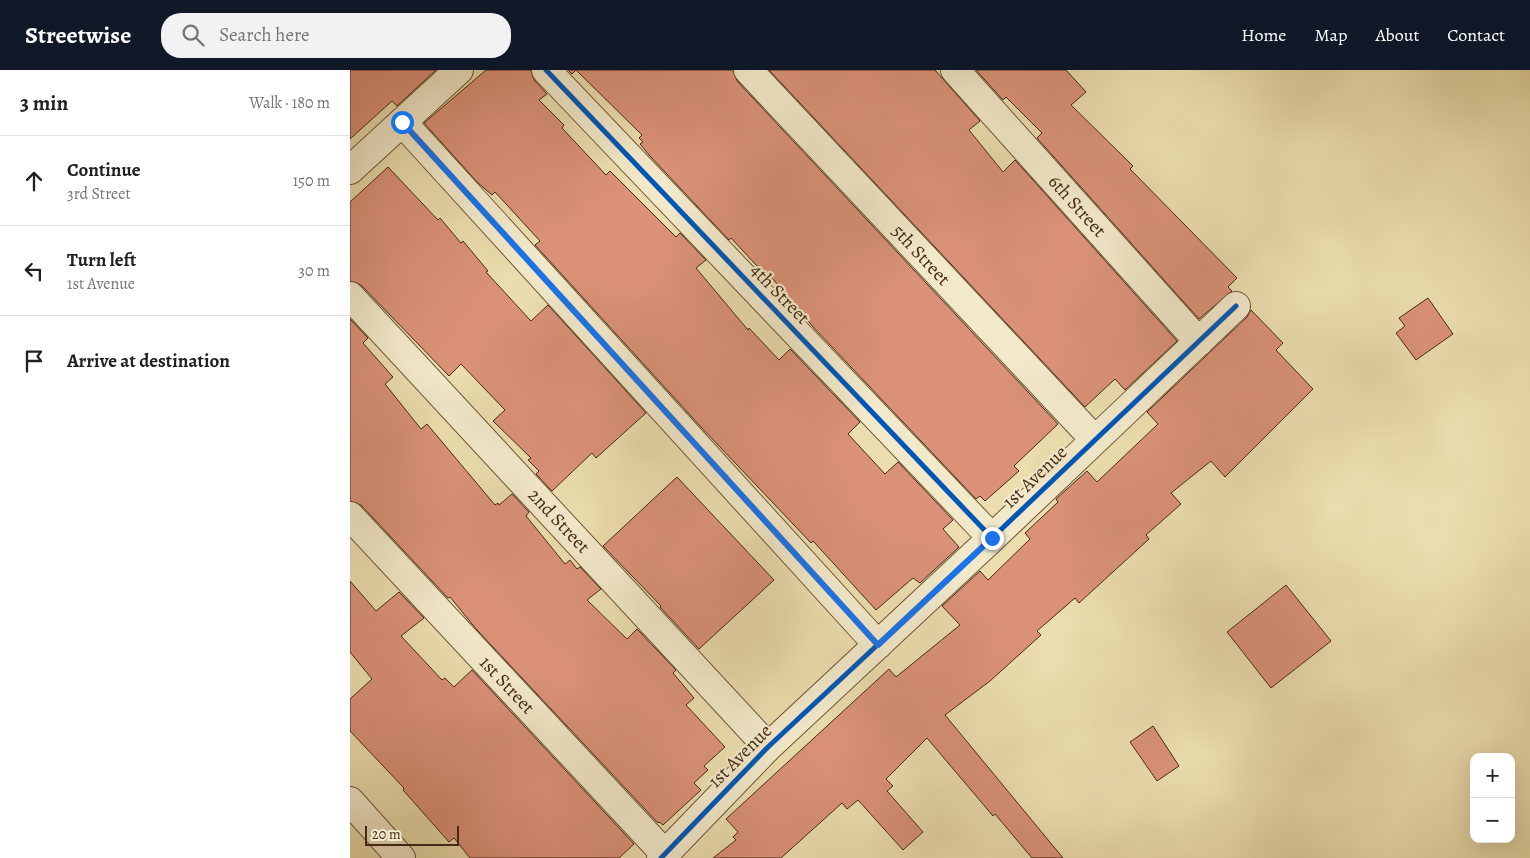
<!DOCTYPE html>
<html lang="en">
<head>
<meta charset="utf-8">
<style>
	:root { --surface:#fff; --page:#f2f2f2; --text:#202124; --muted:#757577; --line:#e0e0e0; --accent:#111827 }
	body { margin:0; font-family:Alegreya,serif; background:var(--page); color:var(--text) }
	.controls { position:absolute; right:15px; bottom:15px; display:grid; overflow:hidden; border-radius:10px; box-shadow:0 5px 20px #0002 }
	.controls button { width:45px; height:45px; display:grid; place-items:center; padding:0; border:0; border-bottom:1px solid var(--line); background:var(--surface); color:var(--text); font:25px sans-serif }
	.scale { position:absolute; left:15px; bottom:12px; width:94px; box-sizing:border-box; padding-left:5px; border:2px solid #462a13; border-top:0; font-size:14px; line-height:18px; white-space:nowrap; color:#462a13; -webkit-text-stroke:4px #f2e9ca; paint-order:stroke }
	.stop { position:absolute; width:15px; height:15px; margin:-11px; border:4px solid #1a73e8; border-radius:50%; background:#fff }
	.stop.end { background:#1a73e8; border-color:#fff; box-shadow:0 1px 5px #0008 }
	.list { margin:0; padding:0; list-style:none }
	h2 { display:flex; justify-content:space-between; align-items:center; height:65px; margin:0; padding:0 20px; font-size:21px }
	h2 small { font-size:16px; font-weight:400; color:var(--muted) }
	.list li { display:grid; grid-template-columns:32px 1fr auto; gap:15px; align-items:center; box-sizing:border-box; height:90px; padding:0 20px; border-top:1px solid var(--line) }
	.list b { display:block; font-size:19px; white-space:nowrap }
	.list p { margin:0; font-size:16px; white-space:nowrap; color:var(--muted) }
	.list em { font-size:16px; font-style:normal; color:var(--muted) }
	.icon { flex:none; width:28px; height:28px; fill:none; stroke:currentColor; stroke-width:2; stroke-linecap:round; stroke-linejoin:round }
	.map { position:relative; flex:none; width:1180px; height:788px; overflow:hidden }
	header { display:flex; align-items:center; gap:30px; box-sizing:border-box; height:70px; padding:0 25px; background:var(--accent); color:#fff }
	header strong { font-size:24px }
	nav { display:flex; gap:28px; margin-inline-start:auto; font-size:18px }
	.search { width:350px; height:45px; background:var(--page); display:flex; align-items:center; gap:12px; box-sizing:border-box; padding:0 18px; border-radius:20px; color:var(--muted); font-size:19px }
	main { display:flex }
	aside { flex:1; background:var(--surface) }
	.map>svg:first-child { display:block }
	.building { fill:#da9178; stroke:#462a13 }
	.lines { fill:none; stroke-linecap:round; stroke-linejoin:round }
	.minor-casing { stroke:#6f573a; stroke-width:30 }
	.minor { stroke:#f2e9ca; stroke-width:28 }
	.cycleway-casing { stroke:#f2e9ca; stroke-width:8 }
	.cycleway { stroke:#0057b8; stroke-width:5 }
	.route { stroke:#1a73e8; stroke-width:6 }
	.labels { text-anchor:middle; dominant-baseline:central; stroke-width:4.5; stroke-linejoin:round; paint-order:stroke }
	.street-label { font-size:19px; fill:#462a13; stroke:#f2e9ca }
</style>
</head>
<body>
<header>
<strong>Streetwise</strong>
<div class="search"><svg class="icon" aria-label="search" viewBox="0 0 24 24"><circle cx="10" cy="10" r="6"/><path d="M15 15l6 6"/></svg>Search here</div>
<nav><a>Home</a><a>Map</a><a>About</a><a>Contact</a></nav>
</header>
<main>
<aside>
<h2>3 min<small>Walk · 180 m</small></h2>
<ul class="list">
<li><svg class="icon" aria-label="ahead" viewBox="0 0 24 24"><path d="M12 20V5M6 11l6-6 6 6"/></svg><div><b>Continue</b><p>3rd Street</p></div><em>150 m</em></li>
<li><svg class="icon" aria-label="left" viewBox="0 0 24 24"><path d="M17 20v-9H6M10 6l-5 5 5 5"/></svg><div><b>Turn left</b><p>1st Avenue</p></div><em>30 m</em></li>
<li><svg class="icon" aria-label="arrive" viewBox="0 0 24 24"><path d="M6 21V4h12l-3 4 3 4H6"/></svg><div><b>Arrive at destination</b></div></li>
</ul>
</aside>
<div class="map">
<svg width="1180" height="788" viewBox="0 0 1180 788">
	<rect width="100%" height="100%" fill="#ebddad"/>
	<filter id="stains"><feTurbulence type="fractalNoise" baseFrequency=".004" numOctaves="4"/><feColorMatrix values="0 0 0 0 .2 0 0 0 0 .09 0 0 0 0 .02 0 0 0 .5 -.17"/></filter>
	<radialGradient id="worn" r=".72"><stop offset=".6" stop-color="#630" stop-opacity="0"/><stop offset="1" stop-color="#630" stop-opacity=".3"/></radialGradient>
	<path class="building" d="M0,0H86L47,36L42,31L0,69Z
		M136,0H181L184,10L197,24L189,30L214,55L212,58L256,105L260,101L326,167L330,163L356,190L346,198L398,260L399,258L429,290L440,279L510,352L498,364L535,404L548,392L603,450L593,459L609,477L570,513L563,508L526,540L463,471L461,473L351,357L185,175L190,171L145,122L142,125L127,112L74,53Z
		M218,0H383L387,11L708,354L664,396L669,401L635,431L630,426L626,429L464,258L422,208L420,210L381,168L379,170L300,86L290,74L293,72L289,68L292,65L226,0L222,4Z
		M419,0H585L630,51L619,60L653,102L665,90L827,271L775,320L765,309L735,337Z
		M626,0H716L736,22L721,35L783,96L780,99L887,208L878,217L882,221L849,249L687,68L692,63L656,27L653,30Z
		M38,97L88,150L90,148L111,173L113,171L138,201L136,202L181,251L198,235L296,343L246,388L242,383L202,421L186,404L189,401L178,390L181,388L143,351L155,340L111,294L99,306L11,215L0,211V132Z
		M1078,228L1103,264L1066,290L1046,263L1055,256L1049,248Z
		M901,240L933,273L926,280L963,319L875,407L861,391L821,423L831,434L796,465L799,469L729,533L725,528L687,561L691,565L640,611L595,645L713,788H682L645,744L643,746L577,668L536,709L543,716L537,721L573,762L553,780L508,730L497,739L492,733L431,788H363L386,770L383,767L388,762L376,749L539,599L546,607L610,555L592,536L630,501L638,510L680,469L675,463L708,432L706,429L737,401L747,412L808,354L797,342L897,247Z
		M0,249L18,268L13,273L43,307L35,314L71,359L77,354L145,435L148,433L149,435L162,424L179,442L176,446L215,494L220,490L227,499L230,497L251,519L237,530L277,569L287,559L326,600L323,603L344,628L336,635L375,677L354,696L358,700L344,713L351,720L313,755L309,752L308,753L127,560L100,527L98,528L11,435L0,431Z
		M327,407L424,510L349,579L310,537L311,536L253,476Z
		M0,511L26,541L49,522L74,548L51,566L92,610L95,608L104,617L122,600L284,774L269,788H120L104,768L99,772L53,720L54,718L0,661V629L22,609L0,582Z
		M936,515L981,571L921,618L877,562Z
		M803,656L829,696L807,711L780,672Z"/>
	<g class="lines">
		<g class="minor-casing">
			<path id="minor" d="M196,0L642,468
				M398,0L745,370
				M605,0L849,272
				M52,52L528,575
				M0,100L109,0
				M0,226L418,677
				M0,446L315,784
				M0,731L51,788
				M311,788L418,677L642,468L886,236"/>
		</g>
		<use href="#minor" class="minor"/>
		<g class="cycleway-casing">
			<path id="cycleway" d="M196,0L642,468
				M52,52L528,575
				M311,788L418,677L642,468L886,236"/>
		</g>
		<use href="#cycleway" class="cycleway"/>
	</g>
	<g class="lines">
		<path class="route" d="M52,52L528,575L642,468"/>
	</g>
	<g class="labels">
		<g class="street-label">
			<text transform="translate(727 136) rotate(48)">6th Street</text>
			<text transform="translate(571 185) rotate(47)">5th Street</text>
			<text transform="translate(430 224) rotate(46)">4th Street</text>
			<text transform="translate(685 407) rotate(-44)">1st Avenue</text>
			<text transform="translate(209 451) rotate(47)">2nd Street</text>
			<text transform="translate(157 615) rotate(47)">1st Street</text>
			<text transform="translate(390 686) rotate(-45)">1st Avenue</text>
		</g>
	</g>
	<rect width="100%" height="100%" filter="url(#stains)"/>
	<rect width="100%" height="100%" fill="url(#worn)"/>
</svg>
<div class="controls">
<button>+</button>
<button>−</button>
</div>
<div class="scale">20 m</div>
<div class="stop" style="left:52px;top:52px"></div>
<div class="stop end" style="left:642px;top:468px"></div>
</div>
</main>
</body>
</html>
